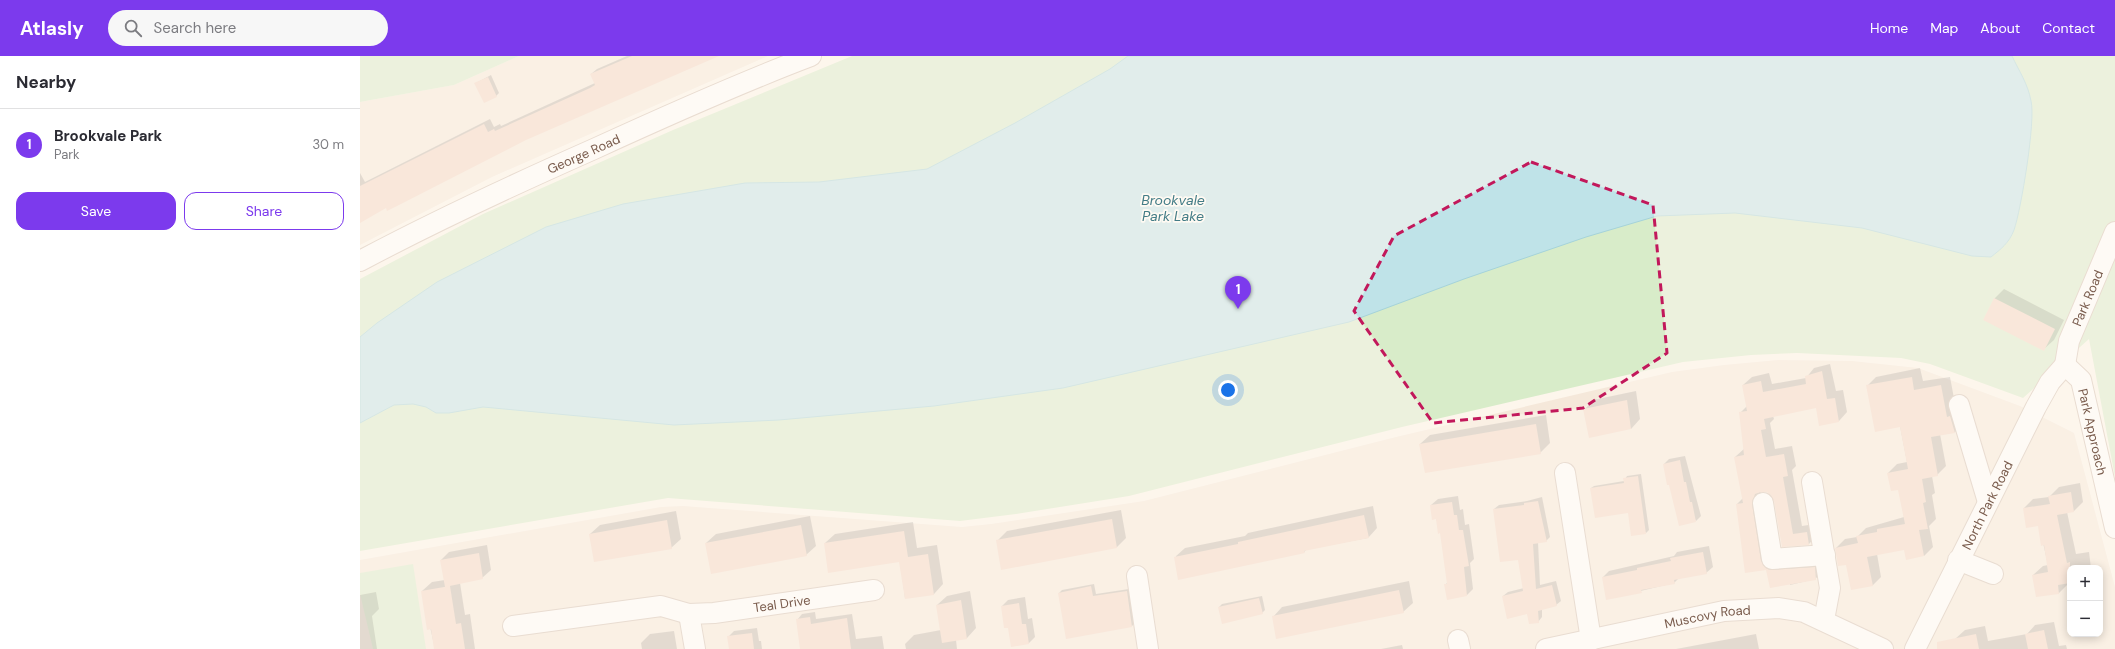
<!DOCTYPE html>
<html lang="en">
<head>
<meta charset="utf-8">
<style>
	:root { --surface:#fff; --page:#f7f7f7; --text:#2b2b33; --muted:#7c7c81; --line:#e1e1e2; --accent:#7c3aed }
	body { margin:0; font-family:"DM Sans",sans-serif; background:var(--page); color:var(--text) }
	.controls { position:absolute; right:12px; bottom:12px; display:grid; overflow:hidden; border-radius:8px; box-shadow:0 2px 10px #0003 }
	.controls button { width:36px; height:36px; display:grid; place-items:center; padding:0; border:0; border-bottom:1px solid var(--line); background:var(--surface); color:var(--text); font:20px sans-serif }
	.you { position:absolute; left:868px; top:334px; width:14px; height:14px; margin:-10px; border:3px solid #fff; border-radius:50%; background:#1a73e8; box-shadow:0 0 0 6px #1a73e833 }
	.badge { display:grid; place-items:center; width:26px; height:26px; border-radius:50%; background:var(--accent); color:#fff; font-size:13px; font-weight:700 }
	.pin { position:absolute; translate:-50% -33px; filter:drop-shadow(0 1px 2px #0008) }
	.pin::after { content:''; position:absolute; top:21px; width:14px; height:12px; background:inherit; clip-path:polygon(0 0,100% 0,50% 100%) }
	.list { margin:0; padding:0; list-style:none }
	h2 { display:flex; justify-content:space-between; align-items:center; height:52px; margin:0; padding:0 16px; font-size:17px }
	h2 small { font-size:13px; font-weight:400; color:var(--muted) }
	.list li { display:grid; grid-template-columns:26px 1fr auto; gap:12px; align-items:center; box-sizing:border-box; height:72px; padding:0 16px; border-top:1px solid var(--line) }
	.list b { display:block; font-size:15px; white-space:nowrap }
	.list p { margin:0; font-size:13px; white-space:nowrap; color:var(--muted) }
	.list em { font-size:13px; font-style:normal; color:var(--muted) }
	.actions { display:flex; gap:8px; padding:12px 16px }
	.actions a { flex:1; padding:9px 0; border:1px solid var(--accent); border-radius:12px; text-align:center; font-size:14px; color:var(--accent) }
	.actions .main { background:var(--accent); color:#fff }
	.icon { flex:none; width:22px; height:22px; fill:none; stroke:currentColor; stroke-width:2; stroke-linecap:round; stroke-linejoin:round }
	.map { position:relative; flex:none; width:1755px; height:593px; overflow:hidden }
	header { display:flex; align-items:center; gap:24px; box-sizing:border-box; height:56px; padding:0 20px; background:var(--accent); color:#fff }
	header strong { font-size:19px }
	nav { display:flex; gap:22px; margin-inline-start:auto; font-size:14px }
	.search { width:280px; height:36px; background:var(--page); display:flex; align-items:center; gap:10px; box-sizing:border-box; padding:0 14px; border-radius:22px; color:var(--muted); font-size:15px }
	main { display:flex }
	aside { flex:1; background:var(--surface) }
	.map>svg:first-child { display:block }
	.residential { fill:#f5e8da; fill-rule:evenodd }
	.green { fill:#d8ecc9 }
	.water { fill:#bfe3e8; stroke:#a5d3da }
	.shadow { fill:#0003 }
	.building { fill:#f3d5c3 }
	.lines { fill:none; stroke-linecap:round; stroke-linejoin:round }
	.minor-casing { stroke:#d1beb0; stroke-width:22 }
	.minor { stroke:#fff; stroke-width:20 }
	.marked { fill:none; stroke:#c2185b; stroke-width:3; stroke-dasharray:8 5; stroke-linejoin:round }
	.labels { text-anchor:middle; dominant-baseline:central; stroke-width:3.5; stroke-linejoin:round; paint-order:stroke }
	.street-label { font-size:13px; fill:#7a5c4d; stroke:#fffaf3 }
	.water-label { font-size:14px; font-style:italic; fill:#437c86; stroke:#fffaf3 }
</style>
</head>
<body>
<header>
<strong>Atlasly</strong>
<div class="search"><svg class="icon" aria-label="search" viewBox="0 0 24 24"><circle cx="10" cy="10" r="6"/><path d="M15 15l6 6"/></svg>Search here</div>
<nav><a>Home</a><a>Map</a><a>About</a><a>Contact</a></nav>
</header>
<main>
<aside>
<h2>Nearby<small></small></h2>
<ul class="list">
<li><span class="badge">1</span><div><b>Brookvale Park</b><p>Park</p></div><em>30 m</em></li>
</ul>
<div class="actions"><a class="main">Save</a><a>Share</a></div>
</aside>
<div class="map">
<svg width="1755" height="593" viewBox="0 0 1755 593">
	<rect width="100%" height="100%" fill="#fdf6ec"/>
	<path class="residential" d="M159,0H408L132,121L0,189V46L94,29Z
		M1418,304L1492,305L1558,312L1660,350L1714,377L1755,531V593H0V504L301,451L323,450L602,471L631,468L784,445L1036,381L1312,316L1364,309ZM1710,512H1740V578H1710Z"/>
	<path class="green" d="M0,0H159L94,29L0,46Z
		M492,0H1755V421L1729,283L1663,342L1570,308L1541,302L1437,297L1391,299L1323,306L1042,371L769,440L656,458L600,465L308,442L0,495V223L123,158L313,74Z
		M53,508L66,593H13L0,538V517Z"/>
	<path class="water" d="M768,0H1652C1659,15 1668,28 1671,45C1676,64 1661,154 1654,174C1649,187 1641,193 1631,201L1612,200L1502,172L1375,157L1297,160L1226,181L1104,223L989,266L703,332L574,350L419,364L314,369L123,351L89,357H76L66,351L53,348L34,349L0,367V281L17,267L77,226L186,171L263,148L385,127L459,126L567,113L655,67L750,13Z"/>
	<path class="shadow" d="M267,0H356L166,83L26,151L0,166V117L5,126L130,63L134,71L140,68L141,70L235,27L231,18L237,13Z
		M131,19L139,37L136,40L116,27Z
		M1644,233L1704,264L1694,284L1684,293L1634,243Z
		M1470,308L1476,335L1483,334L1487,356L1479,365L1456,351L1413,360L1414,363L1410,367L1415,393L1432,390L1436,410L1432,414L1442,470L1455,468L1457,479L1449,488L1423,490L1415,444L1408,435H1401L1400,439L1415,505L1463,503L1464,515L1455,523L1430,529V527L1407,513L1386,516L1377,448L1383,442L1375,401L1385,392L1380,357L1387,350L1383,329L1392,321L1409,317L1412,328L1446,322L1454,312Z
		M1560,312L1563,325L1590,321L1596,353L1604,367L1595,376L1580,378L1586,410L1577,419L1572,420L1575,437L1572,439L1576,463L1569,470L1573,491L1564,500L1545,493L1517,498L1521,521L1512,530L1487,507L1476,492L1485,483L1497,481L1506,472L1544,461L1539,432L1528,417L1537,408L1547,406L1540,370L1507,330L1516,321Z
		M1276,335L1280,363L1271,373L1224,354L1233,344Z
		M1186,359L1190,387L1180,397L1060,388L1070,379Z
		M1325,400L1341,460L1336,465L1304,408L1309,403Z
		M1281,418L1289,474L1286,477L1268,456L1231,432L1234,430L1264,425L1267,420Z
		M1720,427L1723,446L1713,456H1707L1716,498L1729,496L1731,512H1710V526L1699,537L1673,519L1683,510L1688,509L1679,469L1664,452L1673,443L1689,441L1699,431Z
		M1098,440L1100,454L1103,453L1105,469L1109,468L1114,503L1110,507L1113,533L1107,539L1085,529L1088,526L1081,476L1071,449L1078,443Z
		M1182,441L1190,481L1186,485L1178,486L1180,529L1196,525L1201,545L1196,549L1182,553V561L1178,566L1143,540L1148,536L1164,532L1159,503L1134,453L1139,449L1167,445Z
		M1013,450L1017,472L1008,482L947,493L944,496L815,501L825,492L885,480L888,477Z
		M761,454L766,482L757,491L637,485L647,475Z
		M316,455L321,483L311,492L230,478L240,469Z
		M450,460L456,490L446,499L346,487L356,478Z
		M553,466L557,492L577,489L583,528L574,538L545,542L540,504L465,487L475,478Z
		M127,489L131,514L122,522L100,527L105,559L110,558L115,593H75L62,535L72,526L85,524L81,504L89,496Z
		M1349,490L1353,511L1346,517L1319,522L1314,527L1247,543L1243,521L1249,515L1314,500L1317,496Z
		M1049,525L1053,547L1043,556L913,561L922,551Z
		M734,528L736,538L769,533L775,567L772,570L699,537L702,534Z
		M610,535L616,572L607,582L596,584L597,593H546L545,588L554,579L581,574L577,549L587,540Z
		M16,536L19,553L12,560L17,593H0V539Z
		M902,540L905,554L902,557L859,551L862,548Z
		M665,541L668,563L672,562L675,581L668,588L649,570L642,550L648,544Z
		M455,556L456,563L492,558L496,583L522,580L524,593H441L437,564L442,558Z
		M1694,566L1699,590L1706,589L1707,593H1597L1595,583L1605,574L1625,570L1628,585L1667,578L1675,569Z
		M397,572L399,585H401L402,593H370L368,581L374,575Z
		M314,575L317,593H282L281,587L290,578Z
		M1396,578L1399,593H1316Z
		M1042,589L1043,593H1021Z"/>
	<path class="building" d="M272,0H359L166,84L37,150L27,155L26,152L0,167V130L124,68L128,76L134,73L135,75L230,32L235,29L230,18Z
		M128,21L137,41L124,47L114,27Z
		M1634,242L1695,273L1684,295L1623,264Z
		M1462,315L1467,343L1475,342L1479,366L1459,370L1456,352L1404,363L1406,373L1401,374L1406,401L1424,398L1428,420L1423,421L1433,478L1447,476L1449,489L1422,491L1414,445L1407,436H1401L1395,438L1392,448L1401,505L1407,513L1412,514L1455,511L1456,524L1410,532L1406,514L1385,517L1376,448L1383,447L1374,401L1384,399L1379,356L1387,355L1382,329L1401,325L1403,336L1446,328L1445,320Z
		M1552,321L1554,334L1581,329L1587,361L1590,360L1595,377L1571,381L1578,420L1562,423L1566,446L1563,447L1568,473L1559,474L1564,500L1546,504L1544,494L1507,501L1513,530L1491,534L1486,509L1478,510L1475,492L1498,487L1496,480L1517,476V473L1545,468L1538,434L1531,435L1527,417L1548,413L1540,371L1515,376L1506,329Z
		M1267,344L1271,373L1229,382L1223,353Z
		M1176,368L1181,398L1065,417L1059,388Z
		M1320,404L1324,426H1326L1330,446H1332L1336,466L1319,470L1309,429H1307L1303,408Z
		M1278,420L1286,478L1271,480L1268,457L1235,462L1230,432L1264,427L1263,422Z
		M1711,436L1714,456L1697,459L1707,507L1710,506V527L1698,529L1699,538L1676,541L1672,519L1688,516L1684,489L1681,490L1678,470L1666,472L1663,452L1690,448L1688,440Z
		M1178,445L1187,486L1173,488L1176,533L1192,529L1197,550L1178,555L1179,567L1169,568L1167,558L1147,563L1142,540L1163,535L1158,504L1140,506L1133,453L1164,449V447Z
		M1092,446L1094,459H1097L1099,474H1103L1109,510L1104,511L1107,540L1087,544L1084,528H1087L1080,477L1078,478L1076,463L1072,464L1070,449Z
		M1004,459L1009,482L944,495L945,497L818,524L814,501L878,488V486Z
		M752,463L757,492L641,514L636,484Z
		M307,464L312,493L234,506L229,478Z
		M441,469L447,500L351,518L345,487Z
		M544,475L548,501L568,498L574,539L545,543L539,506L468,517L464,487Z
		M1343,496L1347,518L1314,524L1315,528L1281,534L1282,537L1246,544L1242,521L1277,514V512L1311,505L1310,502Z
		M119,497L123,523L85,531L80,504Z
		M90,530L96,568L101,567L105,593H74L71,573L67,574L61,535Z
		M731,530L733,540L767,535L772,571L706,583L698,537Z
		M1039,534L1044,557L916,583L912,560Z
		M899,542L903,558L862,568L858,551Z
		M601,544L607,583L582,587L576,549Z
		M659,547L662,568H666L669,588L651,591L648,572H644L641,550Z
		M450,561L451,568L487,562L491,593H440L436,563Z
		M1684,574L1688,593H1668L1665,578Z
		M392,577L394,593H369L367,580Z
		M1616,578L1619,593H1577V586Z"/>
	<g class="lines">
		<g class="minor-casing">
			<g id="minor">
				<path id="s1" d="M0,205C77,164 155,128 234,93C306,60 377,28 451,0"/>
				<path id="s2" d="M1705,309L1721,324L1755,472"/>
				<path id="s3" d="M1705,309L1709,285L1755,176"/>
				<path d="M1599,349L1628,446"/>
				<path d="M1205,417L1231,584"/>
				<path d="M1452,426L1470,532L1464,564"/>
				<path d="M1403,447L1412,503L1465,499"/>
				<path d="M1598,504L1633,518"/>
				<path d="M777,520L788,593"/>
				<path d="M329,558L335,593"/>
				<path id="s4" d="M153,570L301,550L329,558L354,557L514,534"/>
				<path d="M1098,584L1100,593"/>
				<path id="s5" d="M1186,593L1364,555L1419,552L1444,556L1523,593"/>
				<path id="s6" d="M1555,593L1676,351L1690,326L1705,309"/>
			</g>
		</g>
		<use href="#minor" class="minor"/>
	</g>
	<path d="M0 0H1755V593H0ZM1171,106L1293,149L1307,297L1223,352L1073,367L994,255L1034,180Z" fill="#fdf6ec" fill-opacity=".55" fill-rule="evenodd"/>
	<path class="marked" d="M1171,106L1293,149L1307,297L1223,352L1073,367L994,255L1034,180Z"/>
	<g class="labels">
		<g class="street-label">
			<text stroke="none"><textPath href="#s1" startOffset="248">George Road</textPath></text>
			<text stroke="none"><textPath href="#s3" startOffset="71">Park Road</textPath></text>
			<text stroke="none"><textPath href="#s2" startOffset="75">Park Approach</textPath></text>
			<text stroke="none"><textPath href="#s6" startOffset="161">North Park Road</textPath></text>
			<text stroke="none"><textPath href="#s4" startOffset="272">Teal Drive</textPath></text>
			<text stroke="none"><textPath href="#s5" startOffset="165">Muscovy Road</textPath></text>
		</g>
		<g class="water-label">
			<text x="813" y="144">Brookvale<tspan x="813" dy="16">Park Lake</tspan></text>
		</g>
	</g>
</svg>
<div class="controls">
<button>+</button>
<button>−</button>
</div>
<div class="you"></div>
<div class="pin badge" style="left:878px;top:253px">1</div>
</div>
</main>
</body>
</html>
